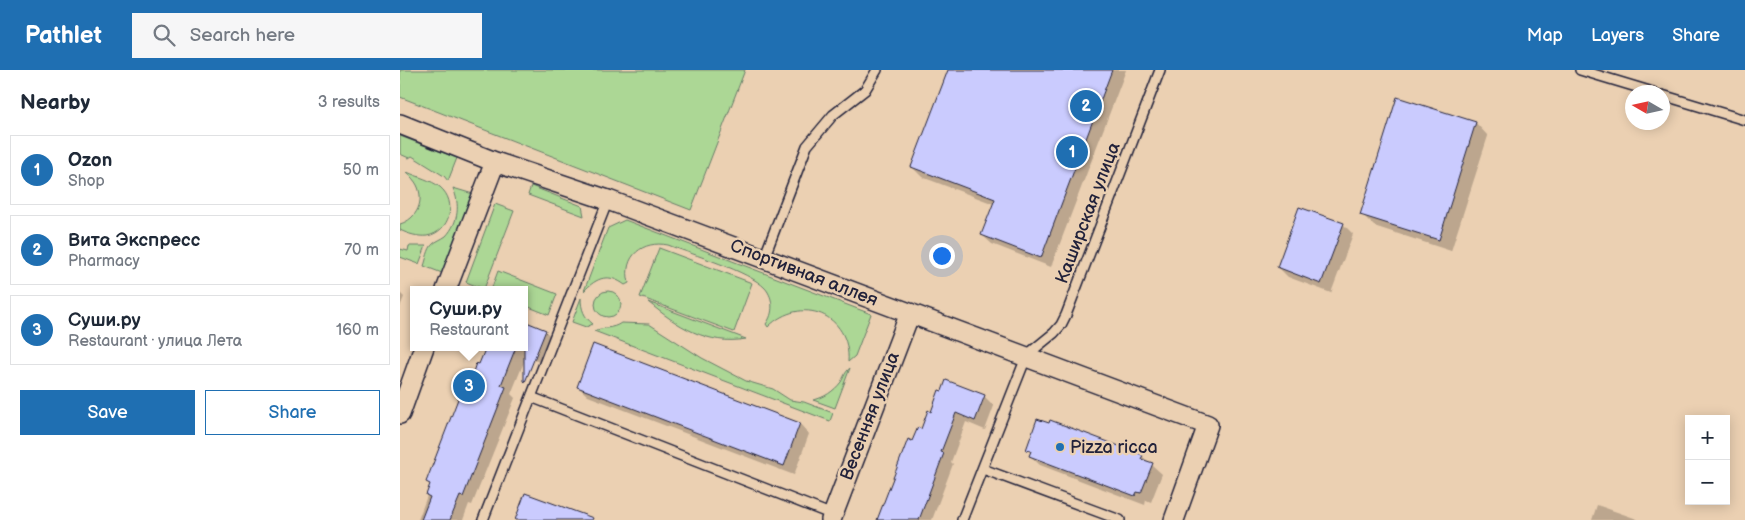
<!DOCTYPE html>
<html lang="en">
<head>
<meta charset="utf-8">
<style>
	:root { --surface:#fff; --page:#f6f6f7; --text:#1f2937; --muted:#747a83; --line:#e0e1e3; --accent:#1f6fb2 }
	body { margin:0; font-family:"Balsamiq Sans",sans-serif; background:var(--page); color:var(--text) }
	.controls { position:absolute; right:15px; bottom:15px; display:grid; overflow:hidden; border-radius:0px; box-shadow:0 2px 12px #0003 }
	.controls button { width:45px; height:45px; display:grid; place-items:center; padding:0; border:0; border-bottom:1px solid var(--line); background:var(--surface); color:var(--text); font:25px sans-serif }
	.compass { position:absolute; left:1225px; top:15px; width:45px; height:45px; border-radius:50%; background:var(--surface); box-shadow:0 2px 12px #0003; rotate:279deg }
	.you { position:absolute; left:541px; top:185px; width:18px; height:18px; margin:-12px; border:4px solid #fff; border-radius:50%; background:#1a73e8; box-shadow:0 0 0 8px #1a73e833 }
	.badge { display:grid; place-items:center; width:32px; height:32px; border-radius:50%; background:var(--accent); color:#fff; font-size:16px; font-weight:700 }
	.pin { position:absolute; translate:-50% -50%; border:2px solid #fff; box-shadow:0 1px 5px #0006 }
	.popup { position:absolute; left:10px; top:216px; width:118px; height:65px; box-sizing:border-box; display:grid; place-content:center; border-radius:0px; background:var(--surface); filter:drop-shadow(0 1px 4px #0005); font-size:16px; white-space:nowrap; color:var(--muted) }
	.popup b { font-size:19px; color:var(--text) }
	.popup::after { content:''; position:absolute; left:50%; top:100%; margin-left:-10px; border:10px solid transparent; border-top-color:var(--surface) }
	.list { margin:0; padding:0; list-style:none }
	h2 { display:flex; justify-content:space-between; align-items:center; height:65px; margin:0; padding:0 20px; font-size:21px }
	h2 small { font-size:16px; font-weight:400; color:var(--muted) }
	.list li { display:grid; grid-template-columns:32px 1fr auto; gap:15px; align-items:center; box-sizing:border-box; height:70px; margin:0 10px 10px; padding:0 10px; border:1px solid var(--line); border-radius:0px }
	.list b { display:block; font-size:19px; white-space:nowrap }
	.list p { margin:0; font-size:16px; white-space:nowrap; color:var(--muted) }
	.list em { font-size:16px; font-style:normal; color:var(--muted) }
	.actions { display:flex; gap:10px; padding:15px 20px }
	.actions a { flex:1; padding:11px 0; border:1px solid var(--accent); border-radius:0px; text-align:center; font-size:18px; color:var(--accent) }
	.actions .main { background:var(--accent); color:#fff }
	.icon { flex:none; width:28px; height:28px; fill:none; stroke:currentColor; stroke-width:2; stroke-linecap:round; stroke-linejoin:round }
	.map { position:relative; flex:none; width:1345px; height:450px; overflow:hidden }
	header { display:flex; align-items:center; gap:30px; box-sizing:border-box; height:70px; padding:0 25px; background:var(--accent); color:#fff }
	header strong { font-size:24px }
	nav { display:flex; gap:28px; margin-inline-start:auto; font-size:18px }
	.search { width:350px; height:45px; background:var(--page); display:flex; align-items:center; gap:12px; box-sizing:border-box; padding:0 18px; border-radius:0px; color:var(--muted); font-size:19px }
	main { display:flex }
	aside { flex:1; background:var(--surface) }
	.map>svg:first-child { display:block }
	.green { fill:#acd795; stroke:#677c68 }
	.shadow { fill:#0003 }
	.building { fill:#cacbfe; stroke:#22223b }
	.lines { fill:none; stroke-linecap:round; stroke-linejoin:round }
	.lane-casing { stroke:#22223b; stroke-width:12 }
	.street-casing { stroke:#22223b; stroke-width:22 }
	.lane { stroke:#ebd0b2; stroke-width:9 }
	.street { stroke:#ebd0b2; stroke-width:19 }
	.poi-dot { fill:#1f6fb2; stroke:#ebd0b2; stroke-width:2 }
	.labels { text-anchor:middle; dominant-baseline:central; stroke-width:5; stroke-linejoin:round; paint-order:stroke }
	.street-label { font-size:18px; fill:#22223b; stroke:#ebd0b2 }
	.poi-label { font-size:18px; fill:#22223b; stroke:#ebd0b2; text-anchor:start }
</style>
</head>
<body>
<header>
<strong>Pathlet</strong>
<div class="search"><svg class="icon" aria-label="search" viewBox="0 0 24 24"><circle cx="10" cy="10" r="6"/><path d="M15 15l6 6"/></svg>Search here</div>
<nav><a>Map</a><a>Layers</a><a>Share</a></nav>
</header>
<main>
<aside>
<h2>Nearby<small>3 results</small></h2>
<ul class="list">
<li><span class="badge">1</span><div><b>Ozon</b><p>Shop</p></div><em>50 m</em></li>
<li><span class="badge">2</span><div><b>Вита Экспресс</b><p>Pharmacy</p></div><em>70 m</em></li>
<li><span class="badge">3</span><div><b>Суши.ру</b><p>Restaurant · улица Лета</p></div><em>160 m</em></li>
</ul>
<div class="actions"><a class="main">Save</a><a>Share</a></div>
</aside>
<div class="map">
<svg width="1345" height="450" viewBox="0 0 1345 450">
	<rect width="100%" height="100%" fill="#ebd0b2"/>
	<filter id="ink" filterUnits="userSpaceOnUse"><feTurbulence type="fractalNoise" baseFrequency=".02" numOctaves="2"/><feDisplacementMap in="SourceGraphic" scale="10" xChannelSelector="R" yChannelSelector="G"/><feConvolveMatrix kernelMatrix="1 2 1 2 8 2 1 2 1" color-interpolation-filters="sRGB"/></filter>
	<g filter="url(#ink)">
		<path class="green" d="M0,0H345L291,140L0,27Z
			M0,66L57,88L48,111L44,106L12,86L9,88L0,84Z
			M7,102C18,107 31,110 40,117C58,132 50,162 27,166C18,167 8,164 0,160V154C17,149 25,131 17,115C15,111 11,107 7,102Z
			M131,116L182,136L184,146L128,125Z
			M53,118L73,124L42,203L24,196C26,191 28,178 33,174C36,171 42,169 46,166C59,152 60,134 53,118Z
			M95,134L114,141L84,219L66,212Z
			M225,150L471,244L455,286L448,292C451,244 401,224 368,257L366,254C374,244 374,228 365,218C349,201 291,184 268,175C243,170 222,186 229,213L225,215C209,203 197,207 184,221L208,158Z
			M9,176H26L19,194L0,187V179L8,181Z
			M259,178L352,213L334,262L240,227Z
			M98,201L157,224L149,245L124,235V220H91Z
			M195 234a13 13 0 1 1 26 0a13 13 0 1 1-26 0Z
			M181,228C181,239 184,247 193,254L186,257L172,252Z
			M248,232L346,269C308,276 277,256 248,232Z
			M221,253L249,254L302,288L346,311L373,319L390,330L404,332L433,343L430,351L194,261C203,257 213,259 221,253Z
			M450,298L435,338L413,330C424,328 434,321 441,312C444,307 445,302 450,298Z"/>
		<path class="shadow" d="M549,0H726L651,197L592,174L582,165L594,134L522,107L512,97Z
			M998,29L1076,53L1088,66L1051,181L974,156L962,144Z
			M943,154L953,164L931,223L888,207L878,197Z
			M0,223L4,227L0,237Z
			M124,252L145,261L155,270L145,294L126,287L111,324L115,328L72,435L69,434L63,450H18L31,415L27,412L72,306L91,277H124Z
			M194,275L400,354L409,364L394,405L188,326L178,317Z
			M584,326L594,336L585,360L566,352L551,392L553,394L532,450H478L513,373L532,343Z
			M627,379L742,386L762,404L751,432L746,430L745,435L640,395L630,386L631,383Z
			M1197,435L1237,449L1238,450H1192Z"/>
		<path class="building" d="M548,0H712L641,188L581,165L595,129L511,97Z
			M997,27L1076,52L1039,170L960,145Z
			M899,137L944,153L921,214L877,197Z
			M124,251L146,260L125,312L124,311Z
			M193,274L400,353L384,396L177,317Z
			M86,277H116L101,315L106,317L63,427L60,426L50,450H21L30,427L26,425L30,414L26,412L68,303L72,305L76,293L79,294Z
			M546,310L585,325L575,351L556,343L541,382L544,383L519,450H477L508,369L512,371L518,357L521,359L528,340L531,342L539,320L542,321Z
			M637,349L649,353L650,350L743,385L741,389L753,393L741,423L737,422L735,426L629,386L631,381L626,380Z
			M125,423L193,448L192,450H115Z"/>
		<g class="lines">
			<g class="lane-casing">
				<path id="lane" d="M1180,0L1253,22
					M1262,25L1345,50
					M364,188L407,76L433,45L465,20L477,0
					M131,327L433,445
					M583,399L720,450
					M83,450L208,130
					M562,450L627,285L654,263L661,255L666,245L760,0"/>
			</g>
			<g class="street-casing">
				<path id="street" d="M0,54L95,92L208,130L808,355L774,450
					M46,220L95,92
					M0,344L24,277
					M431,450L510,243"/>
			</g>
			<use href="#lane" class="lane"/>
			<use href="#street" class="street"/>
		</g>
	</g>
	<circle class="poi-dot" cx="660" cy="377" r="5"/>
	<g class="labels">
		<g class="street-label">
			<text transform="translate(688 143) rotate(-69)">Каширская улица</text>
			<text transform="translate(404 203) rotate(21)">Спортивная аллея</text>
			<text transform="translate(470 346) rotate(-69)">Весенняя улица</text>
		</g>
		<g class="poi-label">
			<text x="670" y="377">Pizza ricca</text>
		</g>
	</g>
</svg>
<div class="controls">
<button>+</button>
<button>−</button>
</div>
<svg class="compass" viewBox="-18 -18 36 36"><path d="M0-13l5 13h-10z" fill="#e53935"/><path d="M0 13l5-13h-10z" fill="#747a83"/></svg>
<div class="you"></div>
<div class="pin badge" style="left:672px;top:82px">1</div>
<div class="pin badge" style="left:686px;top:36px">2</div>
<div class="pin badge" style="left:69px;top:316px">3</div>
<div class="popup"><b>Суши.ру</b>Restaurant</div>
</div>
</main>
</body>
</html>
